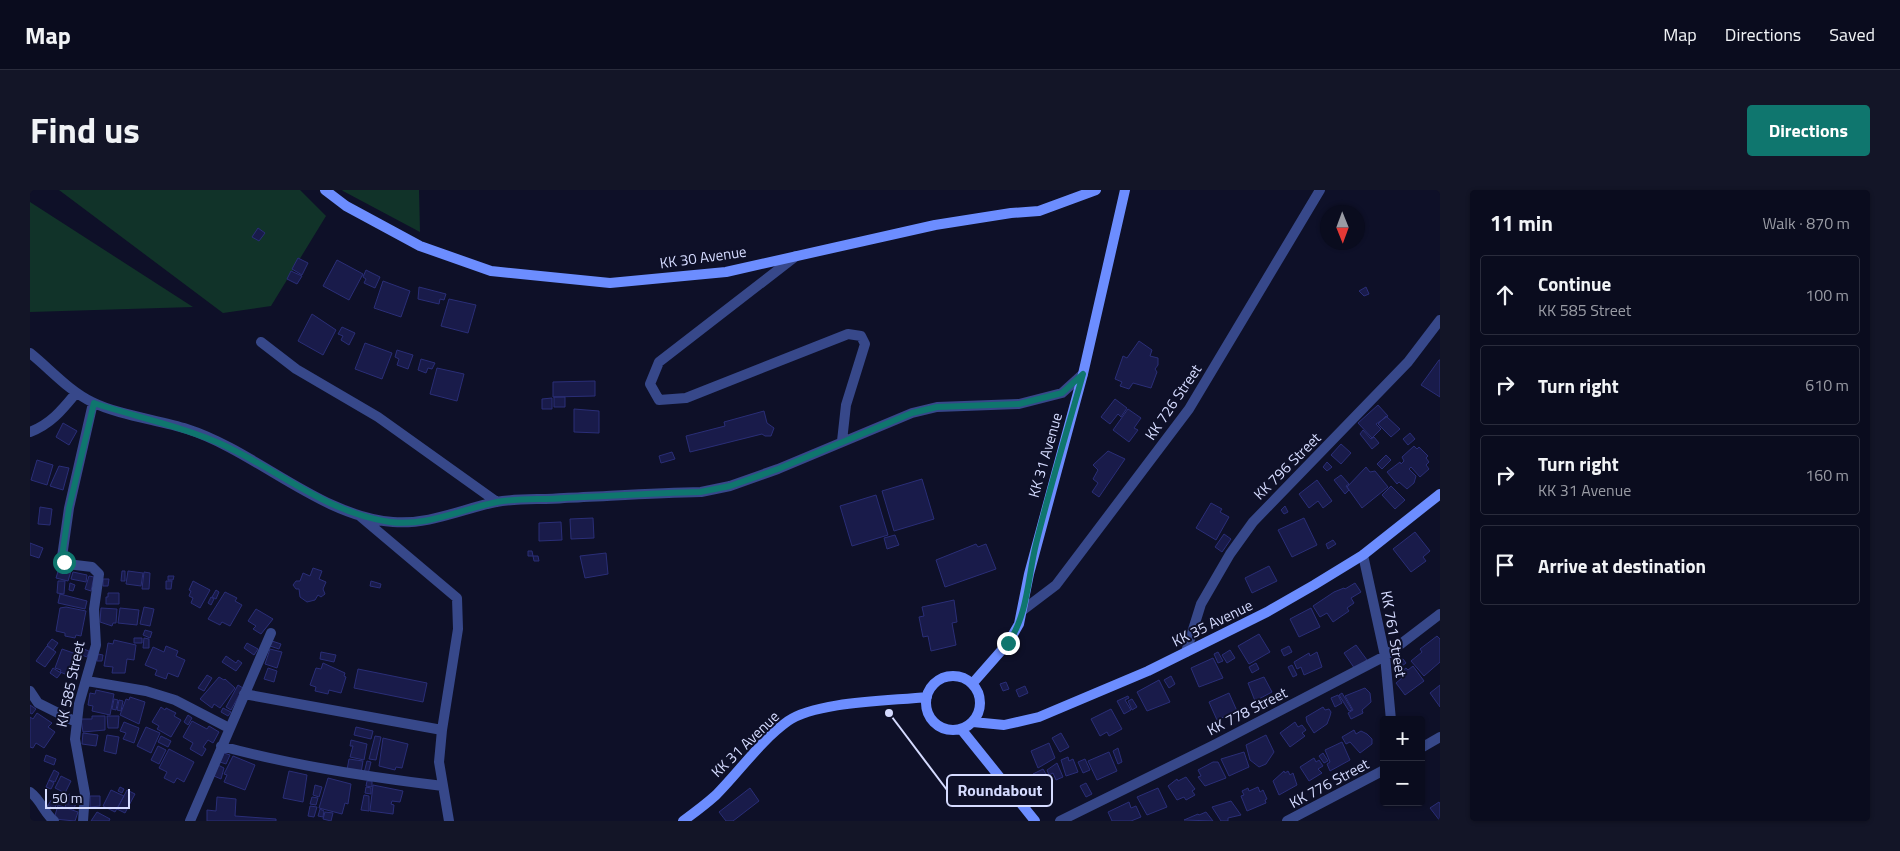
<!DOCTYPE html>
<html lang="en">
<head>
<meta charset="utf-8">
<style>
	:root { --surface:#0a0c1e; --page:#131527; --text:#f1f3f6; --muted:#999ba4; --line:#2a2c3c; --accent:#0f766e }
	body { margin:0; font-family:"Titillium Web",sans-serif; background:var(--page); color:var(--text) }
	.controls { position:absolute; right:15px; bottom:15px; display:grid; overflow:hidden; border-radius:5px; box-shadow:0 1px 4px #0004 }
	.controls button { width:45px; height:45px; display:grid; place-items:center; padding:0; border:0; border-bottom:1px solid var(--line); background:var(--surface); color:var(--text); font:25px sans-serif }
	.compass { position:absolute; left:1290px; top:15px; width:45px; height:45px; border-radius:50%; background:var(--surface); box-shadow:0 1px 4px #0004; rotate:179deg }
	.scale { position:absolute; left:15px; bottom:12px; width:85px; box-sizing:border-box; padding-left:5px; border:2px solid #d5dbff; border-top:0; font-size:14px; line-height:18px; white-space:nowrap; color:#d5dbff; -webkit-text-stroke:4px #0e1028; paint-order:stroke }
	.stop { position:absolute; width:15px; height:15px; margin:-11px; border:4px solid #0f766e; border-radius:50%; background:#fff }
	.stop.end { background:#0f766e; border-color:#fff; box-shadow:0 1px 5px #0008 }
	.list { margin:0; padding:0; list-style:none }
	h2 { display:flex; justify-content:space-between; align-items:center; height:65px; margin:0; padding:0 20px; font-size:21px }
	h2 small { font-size:16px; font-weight:400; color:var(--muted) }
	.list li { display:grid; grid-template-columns:32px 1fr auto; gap:15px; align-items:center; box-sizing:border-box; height:80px; margin:0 10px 10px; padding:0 10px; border:1px solid var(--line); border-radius:5px }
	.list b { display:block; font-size:19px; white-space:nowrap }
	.list p { margin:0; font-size:16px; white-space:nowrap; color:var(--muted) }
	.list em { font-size:16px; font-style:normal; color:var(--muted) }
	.icon { flex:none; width:28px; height:28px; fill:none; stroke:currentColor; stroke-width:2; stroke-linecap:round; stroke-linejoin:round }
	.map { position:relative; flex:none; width:1410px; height:631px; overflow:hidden; border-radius:5px }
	header { display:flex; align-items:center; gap:30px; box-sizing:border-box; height:70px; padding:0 25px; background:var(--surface); border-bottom:1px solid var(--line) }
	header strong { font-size:24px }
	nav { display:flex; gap:28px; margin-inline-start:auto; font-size:18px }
	.intro { display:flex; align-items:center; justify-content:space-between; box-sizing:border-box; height:120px; padding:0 30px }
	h1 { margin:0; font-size:35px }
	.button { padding:12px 22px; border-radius:5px; background:var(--accent); color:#fff; font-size:18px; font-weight:700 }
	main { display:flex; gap:30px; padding:0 30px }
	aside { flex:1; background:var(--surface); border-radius:5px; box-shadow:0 1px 4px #0004 }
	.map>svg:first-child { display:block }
	.green { fill:#113329 }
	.building { fill:#191b4a; stroke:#2a2e77 }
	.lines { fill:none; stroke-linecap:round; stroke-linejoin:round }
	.street { stroke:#37488a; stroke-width:10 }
	.secondary { stroke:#6c8dff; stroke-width:10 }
	.route { stroke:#0f766e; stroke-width:6 }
	.labels { text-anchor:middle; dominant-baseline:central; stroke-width:4; stroke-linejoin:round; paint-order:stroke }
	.street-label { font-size:15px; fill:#d5dbff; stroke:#0e1028 }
	.leader { fill:none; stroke:#d5dbff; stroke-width:2 }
	.callout-dot { fill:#d5dbff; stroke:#0e1028; stroke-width:2 }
	.callout { fill:#0e1028; stroke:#d5dbff; stroke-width:2 }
	.callout-label { font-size:16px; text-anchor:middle; font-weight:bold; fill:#d5dbff }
</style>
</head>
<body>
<header>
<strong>Map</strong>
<nav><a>Map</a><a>Directions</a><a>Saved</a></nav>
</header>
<div class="intro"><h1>Find us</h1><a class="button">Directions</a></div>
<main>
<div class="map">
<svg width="1410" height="631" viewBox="0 0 1410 631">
	<rect width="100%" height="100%" fill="#0e1028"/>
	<path class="green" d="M29,0H270L296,26L241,116L193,123Z
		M312,0H389L390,42L313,1Z
		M0,12L163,117L0,122Z"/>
	<path class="building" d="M228,38L235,43L229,51L222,47Z
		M268,68L278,73L272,85L262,79Z
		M307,70L333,84L319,110L293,96Z
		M336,80L350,87L345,98L334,93L336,89L333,87Z
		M261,81L272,86L267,94L257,89Z
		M353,91L380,101L371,127L344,118Z
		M389,97L416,104L414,110L410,109L409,114L388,109Z
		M1336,97L1339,104L1334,106L1329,101Z
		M419,109L446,115L438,143L411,136Z
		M282,124L306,140L293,165L268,151Z
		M312,137L325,143L319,155L311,150L313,146L308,144Z
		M1109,151L1122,160L1120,166L1128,168V175L1125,179L1127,182L1121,198L1103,193L1099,199L1090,196L1092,192L1085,189L1093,166L1097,168Z
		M335,153L362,163L352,189L325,179Z
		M367,160L383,165L378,179L367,175L369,169L365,167Z
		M391,169L405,173L402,179L398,178L396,183L388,180Z
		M1409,170H1410V207L1391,195Z
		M407,178L434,184L427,211L400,204Z
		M565,191V206L523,207V192Z
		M524,207H535V217H524Z
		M522,208V219H512V209Z
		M1085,209L1097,218L1091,227L1088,224L1080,234L1071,227Z
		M1348,215L1358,226L1346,234L1351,239L1342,248L1328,233Z
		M544,219L569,221V243L544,242Z
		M1098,219L1111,228L1104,238L1108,240L1099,252L1083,240Z
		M734,221L737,233L744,238L741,246H735L732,244L660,262L656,246L695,236L694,232Z
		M1356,226L1370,239L1361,247L1348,234Z
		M33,233L47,241L39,255L26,247Z
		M1333,240L1341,249L1344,247L1349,253L1342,259L1330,244Z
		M1380,243L1385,249L1378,255L1373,249Z
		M1311,254L1321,263L1311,274L1301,265Z
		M1384,256L1387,259L1389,257L1398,266L1396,268L1399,272L1396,275L1399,279L1390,287L1381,277L1379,279L1386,286L1384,293L1377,299L1369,292L1367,294L1357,282L1370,272L1371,274L1374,271L1372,267Z
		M1078,261L1095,269L1069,307L1062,302L1068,293L1063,289L1068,280L1063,275Z
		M642,262L645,269L631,273L629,266Z
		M1356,265L1361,270L1352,279L1347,274Z
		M7,270L23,275L17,295L1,290Z
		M1297,272L1302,277L1297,281L1293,277Z
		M29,276L39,278L33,300L20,296Z
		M1336,277L1340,282L1345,281L1358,297L1332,318L1317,297Z
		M1311,285L1319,294L1316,296L1319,300L1315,304L1304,290Z
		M892,289L904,329L864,341L852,301Z
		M1287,290L1302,311L1293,318L1288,311L1279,318L1269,304Z
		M1361,296L1375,310L1365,319L1352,305Z
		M846,305L858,345L822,356L810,316Z
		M1181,313L1192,319L1190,322L1199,327L1186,350L1166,338Z
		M1255,316L1258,322L1254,324L1251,320Z
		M10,317L22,319L20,335L8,334Z
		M563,328L564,348L541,349L540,329Z
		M1274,328L1287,355L1262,367L1248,340Z
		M531,332L532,350L509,351V333Z
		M1385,342L1400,361L1393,367L1396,371L1381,382L1363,359Z
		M1194,344L1201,349L1192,362L1185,357Z
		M865,345L869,355L857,359L854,348Z
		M1303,350L1306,354L1298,359L1296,354Z
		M0,353L13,358L9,368L0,365Z
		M946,354L948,357L956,354L966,379L915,397L906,370Z
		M498,361H502L503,366H498Z
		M576,363L578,384L555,388L550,366Z
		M503,366H508L509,371H504Z
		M1239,376L1247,391L1222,403L1215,388Z
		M29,378L41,381L38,391L26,388Z
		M283,378L292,381L289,389L296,392L293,399L295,404L291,407L288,405L285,410L277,412L270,407L269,399H266L263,395L266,391H270L273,383L280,386Z
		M92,381H95V391H91Z
		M98,381L113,383L111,396L96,394Z
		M43,382L57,385L56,392L41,389Z
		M114,382L120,383L119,399H112Z
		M59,386L64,387L61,401L55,399Z
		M138,386H144L143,390H138Z
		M73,389H79L78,396H73Z
		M28,391H35L34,404L27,403Z
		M136,391H142L141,399H136Z
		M163,391L180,400L170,418L161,413L163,408L159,406L161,401L159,400Z
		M341,391L351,394L350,398L340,396Z
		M40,393L45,395L43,401L39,400Z
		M1325,393L1331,402L1321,408L1324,413L1317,418L1319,421L1303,432L1297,423L1290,427L1283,416L1304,402L1314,398L1315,399Z
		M186,400L189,402L186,409L182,407Z
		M195,402L207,408L205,411L212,415L200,436L192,432L190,435L178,429Z
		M78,403H89V414H76V407H78Z
		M30,404L57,411L55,419L28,413Z
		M181,407L184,409L181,415L178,413Z
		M924,410L927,432L922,433L926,455L901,461L898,446L893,447L889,427L894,426L892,417Z
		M36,417L56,421L51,446L46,445L45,448L35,446V443L26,441L30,418Z
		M114,417L124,419L120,436L110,434Z
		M71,418L87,419L86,433H83L82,436L70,432Z
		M90,418L109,420L107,435L88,433Z
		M1281,418L1290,437L1269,447L1260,429Z
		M226,419L243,429L231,444L223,439L226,436L218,431Z
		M115,440L122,442L120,448L113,445Z
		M1229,444L1240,462L1219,474L1208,456Z
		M1407,446L1410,449V472L1394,486L1381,471L1392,462L1390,459Z
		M104,448H112V453H104Z
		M114,448L119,449V458H113Z
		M22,449L28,453L23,460L17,455Z
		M84,450L106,455L104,470L97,469L95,483H82L83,477L74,476L78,453L83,454Z
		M242,451L251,454L249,459L240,456Z
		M217,453L228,459L224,465L214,458Z
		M1326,455L1337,470L1325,479L1314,463Z
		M17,456L26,462L15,477L6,471Z
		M136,456L148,461L146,466L155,470L148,487L138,483L136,489L125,485L127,480L115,475L123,457L134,462Z
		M1259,456L1262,462L1254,466L1251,460Z
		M51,458L59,461L57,467L49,464Z
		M32,459L52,466L45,488L30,482L31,480L25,478Z
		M240,459L252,462L247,478L235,474Z
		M1200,460L1205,468L1197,473L1192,465Z
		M291,462L306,465L304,472L290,469Z
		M1188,462L1193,471L1188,473L1184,464Z
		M1287,462L1292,477L1274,485L1271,477L1267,479L1264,472L1279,463L1280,466Z
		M68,464L73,465L72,471H67Z
		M196,466L206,473L208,470L212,473L206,481L192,472Z
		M1183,468L1193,488L1169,497L1161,478Z
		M1373,469L1376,473L1372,476L1369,471Z
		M293,473L315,483L314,486L316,487L311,503L299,500L298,504L285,501L286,497L280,495L286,478L291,479Z
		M1226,473L1229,479L1222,483L1219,477Z
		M1262,475L1267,485L1263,487L1258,477Z
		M1383,476L1394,491L1375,505L1366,493L1372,488L1368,484L1376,478L1378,480Z
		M23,478L31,483L27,488L20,483Z
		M238,478L247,481L244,492L234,489Z
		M328,479L397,493L393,512L324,498Z
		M177,485L182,488L174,501L168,498Z
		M1141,486L1145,494L1139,498L1134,490Z
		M189,487L194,490L195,489L205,498L190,518L184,514L182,518L170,509Z
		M1234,487L1242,502L1225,511L1218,493Z
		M1129,490L1140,512L1117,521L1107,502Z
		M976,492L979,499L973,501L970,494Z
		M208,495L213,498L201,520L196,517Z
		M1410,495V517L1400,503Z
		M995,496L998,503L989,507L986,500Z
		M1335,498L1340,503L1341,512L1332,520L1333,523L1321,529L1318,523L1323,520L1315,506Z
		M66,500L84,504L80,525L62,521L63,516L58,515L60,503L65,504Z
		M1199,503L1207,521L1187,530L1179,512Z
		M1312,503L1322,520L1319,521L1309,505Z
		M1308,505L1312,513L1305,517L1301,508Z
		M1098,506L1099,508L1095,510L1101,520L1094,524L1087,511Z
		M100,507L115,512L109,534L90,525L96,509L99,510Z
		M84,509L88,510L86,520L82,519Z
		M1102,509L1107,517L1102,520L1098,511Z
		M89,510L93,511L91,521L87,520Z
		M0,515L6,519L2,524L0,523Z
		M131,517L135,520L136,518L146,523L144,526L151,530L141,547L127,539L129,536L122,532Z
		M1293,517L1295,520L1299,519L1301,522L1300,526L1297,534L1284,543L1277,532L1276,527Z
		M193,518L201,522L198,526L191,522Z
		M1081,519L1092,539L1079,546L1077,542L1070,546L1061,529Z
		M7,523L22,533L18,537L25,542L14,558L6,553L3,558L0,557V527L3,529Z
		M158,525L162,528L158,535L154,532Z
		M62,526H75V540L53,542L51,529H62Z
		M77,526H89L88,538H78Z
		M162,531L177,539L179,536L189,542L183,553L178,550L173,557L176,559L172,566L160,559L163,553L153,547Z
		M94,532L109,538L104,553L93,549L96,543L90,541Z
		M1265,532L1268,537L1272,535L1276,540L1272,543L1275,546L1260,557L1250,543Z
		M116,537L130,543L121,563L107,556Z
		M326,537L343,541L341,549L324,545Z
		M1324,540L1326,544L1331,541L1337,544L1342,549V554L1330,563L1320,552L1316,554L1312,547Z
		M53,543L68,545L66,556L52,554Z
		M1031,543L1039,557L1030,562L1022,548Z
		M77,545L89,547L86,564L74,561Z
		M1236,545L1244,562L1236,574L1229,577L1220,570L1216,555Z
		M131,546L141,551L138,557L128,552Z
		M345,546L351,547L346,570L339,569Z
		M353,548L378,554L372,578L366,577L365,580L349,576Z
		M321,550L337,554L334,570L320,567L323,556H320Z
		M1312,552L1320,570L1300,581L1297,574L1300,572L1295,560Z
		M1019,553L1025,568L1008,578L1001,561Z
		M128,556L136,560L129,574L121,570Z
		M1088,558L1092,572L1088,574L1083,561Z
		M139,559L164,572L154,592L147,588L144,593L134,588L137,582L129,578Z
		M1079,562L1087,581L1067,590L1058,571Z
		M1214,562L1219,577L1199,586L1191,569Z
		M194,563L200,565L196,574L190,572Z
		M1293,563L1298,571L1294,573L1289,566Z
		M16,565L26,569L24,575L14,571Z
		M203,566L225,575L215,600L194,592L197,585L194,584Z
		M1038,567L1039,571L1043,569L1048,582L1036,586L1031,570Z
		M1284,568L1286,572L1289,570L1293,576L1288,579L1292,583L1279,591L1270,577Z
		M319,569L333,571L331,583L317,580Z
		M1055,569L1060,580L1053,583L1048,572Z
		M337,571L341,572L338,584L334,583Z
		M1183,572H1188L1196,588L1175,596L1168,587L1171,586L1168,580Z
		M1027,573L1033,587L1026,590L1023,583L1019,585L1017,580Z
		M188,575L194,578L191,589L184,586Z
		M1013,579L1020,591L1010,596L1003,584Z
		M24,580L29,583L25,592L19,590Z
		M259,581L277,585L273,612L253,608Z
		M1254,581L1255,583L1258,581L1260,585L1263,583L1267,595L1249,605L1243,591Z
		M31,586L41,591L35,603L25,598Z
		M1156,587L1165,599L1162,601L1165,605L1156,610L1154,607L1147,610L1138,596L1147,589L1148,591Z
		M298,588L321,594L318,614L315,613L312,624L289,618Z
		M19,590L24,593L21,599L16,597Z
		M337,591H342V597L336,596Z
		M1056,593L1062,604L1056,607L1050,596Z
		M285,595L292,597L289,607L283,605Z
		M343,595L373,601L370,612L362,611L361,614L364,615L363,624L340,621Z
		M90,597L94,599L92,603L88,601Z
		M336,597L341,598V604L335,603Z
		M1228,597L1230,602L1233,600L1237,609L1235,610L1236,613L1217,621L1211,606L1214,605L1212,601L1218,598L1219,601Z
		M720,598L729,611L703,631H696L689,622Z
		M1128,598L1137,617L1117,625L1107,607Z
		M81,600L94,606L85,622L73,616Z
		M97,600L105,604L95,623L87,619Z
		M39,604L48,607L44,619L35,617Z
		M334,605L339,606V621L331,620Z
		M60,606H70V616L60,617Z
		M187,607L206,609L205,626L246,629V631H177V620L186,621Z
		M282,607L288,608L286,615L280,614Z
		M22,609L28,612L24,619L18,615Z
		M1201,611L1211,625L1198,628V631H1191L1182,617Z
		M1099,612L1101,618L1106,616L1111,627L1101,631H1082L1078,622Z
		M1409,612L1410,614V631L1400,618Z
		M28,615L48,622L45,631L24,629Z
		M280,616L287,617L284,627L278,626Z
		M290,619L294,621L293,627L288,626Z
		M67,622L80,629L79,631H61Z
		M295,622L303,623L301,631L293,629Z
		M1176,622L1183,631L1154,630L1168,624L1169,625Z"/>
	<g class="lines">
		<path class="street" d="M766,66L629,172L620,194L629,210L656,208L818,144L831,146L835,154L816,215L812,251
			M231,152L266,179L348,227L467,312
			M0,163C20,179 39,201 62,212C88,225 129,230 157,239C226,261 291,327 363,332C399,335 432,319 466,312C488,308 512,310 534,308C580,306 625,303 671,302L700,296L748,279L882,223L907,217L989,214L1032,203L1053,184
			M0,242C21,234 32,220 46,203
			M331,327L427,408L428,439L412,540
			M1333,365L1355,466L1361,530
			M993,420L1026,395L1159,219L1290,0
			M1156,462L1171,414L1200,364L1223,332L1378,172L1410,130
			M57,491L116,501L145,510L199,538
			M0,501L8,513L46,532
			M214,504L412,540L409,572L419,631
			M191,556C264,576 337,587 413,596
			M1391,558L1410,547
			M0,602C11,610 14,623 24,631
			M53,631L55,604L45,549L49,514L66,455L64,419L69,384L62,377L37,374L32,367L39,318L63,213
			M160,631L241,443
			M1030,631L1184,555L1355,466L1410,424
			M1257,631L1354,580"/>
		<path class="secondary" d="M295,0L316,16L390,56L461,81L580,93L696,82L905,35L981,23L1009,21L1066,0
			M896 513a27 27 0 1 1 54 0a27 27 0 1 1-54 0Z
			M942,494L978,453L989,434L999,384L1053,184L1095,0
			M943,532L974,535L1009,527L1118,481L1237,422L1284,395L1333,365L1410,304
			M931,539L1005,631
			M653,631C664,623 676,614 686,605C710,581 730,551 758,531C787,511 861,511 897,507"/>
	</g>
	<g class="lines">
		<path class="route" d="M34,372L32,367L39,318L64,213C105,227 149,235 189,253C248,279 294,322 360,332C396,337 432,319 467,312C488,308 513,310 535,308C580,306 625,303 670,302L700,296L748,279L882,223L907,217L989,214L1032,203L1053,184C1037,241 1020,297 1006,354C998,386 998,425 978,453"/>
	</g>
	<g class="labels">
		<g class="street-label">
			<text transform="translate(673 67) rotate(-8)">KK 30 Avenue</text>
			<text transform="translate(1143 212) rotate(-56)">KK 726 Street</text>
			<text transform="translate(1015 265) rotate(-74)">KK 31 Avenue</text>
			<text transform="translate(1257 276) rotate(-45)">KK 796 Street</text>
			<text transform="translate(1182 433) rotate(-26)">KK 35 Avenue</text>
			<text transform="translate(1364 444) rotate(80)">KK 761 Street</text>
			<text transform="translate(40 494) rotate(-78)">KK 585 Street</text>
			<text transform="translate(1217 521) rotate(-27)">KK 778 Street</text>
			<text transform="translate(715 554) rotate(-44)">KK 31 Avenue</text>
			<text transform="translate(1299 593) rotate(-28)">KK 776 Street</text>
		</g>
	</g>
	<path class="leader" d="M859 523L917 600"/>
	<circle class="callout-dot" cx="859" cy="523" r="5"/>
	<rect class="callout" x="917" y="585" width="105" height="31" rx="5"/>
	<g class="callout-label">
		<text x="970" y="606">Roundabout</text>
	</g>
</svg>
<div class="controls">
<button>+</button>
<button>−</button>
</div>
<svg class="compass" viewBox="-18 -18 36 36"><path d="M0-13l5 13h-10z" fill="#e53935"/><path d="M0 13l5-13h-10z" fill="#999ba4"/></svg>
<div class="scale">50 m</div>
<div class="stop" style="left:34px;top:372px"></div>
<div class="stop end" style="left:978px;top:453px"></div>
</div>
<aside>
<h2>11 min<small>Walk · 870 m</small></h2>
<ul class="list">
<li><svg class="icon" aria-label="ahead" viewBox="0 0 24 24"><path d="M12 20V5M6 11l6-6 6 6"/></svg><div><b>Continue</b><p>KK 585 Street</p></div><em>100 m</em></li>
<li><svg class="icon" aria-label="right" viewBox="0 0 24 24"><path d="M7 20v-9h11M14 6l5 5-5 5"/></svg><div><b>Turn right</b></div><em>610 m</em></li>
<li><svg class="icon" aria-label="right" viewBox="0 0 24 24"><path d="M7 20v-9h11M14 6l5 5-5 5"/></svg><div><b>Turn right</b><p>KK 31 Avenue</p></div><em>160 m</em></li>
<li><svg class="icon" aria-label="arrive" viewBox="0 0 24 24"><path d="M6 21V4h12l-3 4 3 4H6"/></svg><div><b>Arrive at destination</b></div></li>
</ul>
</aside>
</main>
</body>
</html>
